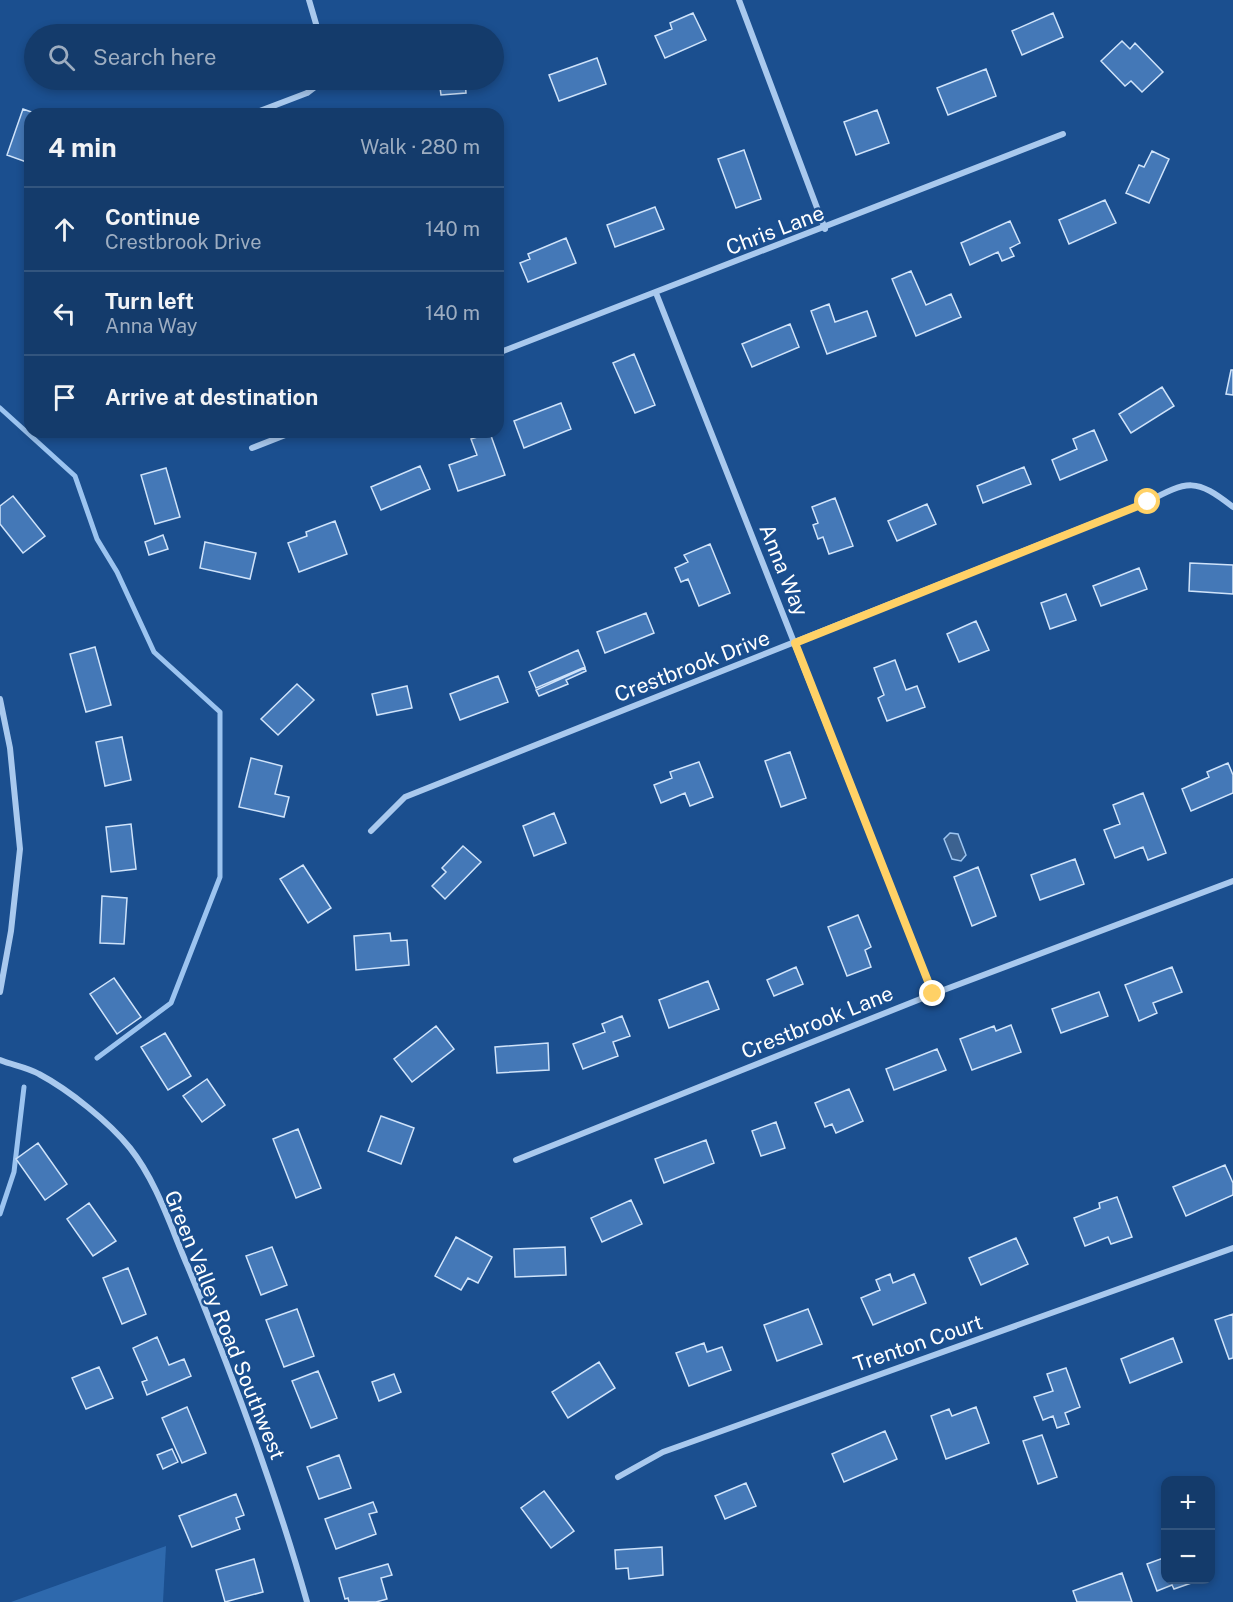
<!DOCTYPE html>
<html lang="en">
<head>
<meta charset="utf-8">
<style>
	:root { --surface:#143b6b; --page:#1d4271; --text:#f1f3f6; --muted:#9dadc1; --line:#33557e }
	body { margin:0; font-family:"Public Sans",sans-serif; background:var(--page); color:var(--text) }
	.controls { position:absolute; right:18px; bottom:18px; display:grid; overflow:hidden; border-radius:12px; box-shadow:0 3px 9px #0003 }
	.controls button { width:54px; height:54px; display:grid; place-items:center; padding:0; border:0; border-bottom:2px solid var(--line); background:var(--surface); color:var(--text); font:30px sans-serif }
	.stop { position:absolute; width:18px; height:18px; margin:-14px; border:4px solid #ffd166; border-radius:50%; background:#fff }
	.stop.end { background:#ffd166; border-color:#fff; box-shadow:0 2px 6px #0008 }
	.list { margin:0; padding:0; list-style:none }
	h2 { display:flex; justify-content:space-between; align-items:center; height:78px; margin:0; padding:0 24px; font-size:26px }
	h2 small { font-size:20px; font-weight:400; color:var(--muted) }
	.list li { display:grid; grid-template-columns:39px 1fr auto; gap:18px; align-items:center; box-sizing:border-box; height:84px; padding:0 24px; border-top:2px solid var(--line) }
	.list b { display:block; font-size:22px; white-space:nowrap }
	.list p { margin:0; font-size:20px; white-space:nowrap; color:var(--muted) }
	.list em { font-size:20px; font-style:normal; color:var(--muted) }
	.icon { flex:none; width:33px; height:33px; fill:none; stroke:currentColor; stroke-width:2; stroke-linecap:round; stroke-linejoin:round }
	.map { position:relative; flex:none; width:1233px; height:1602px; overflow:hidden }
	.search { position:absolute; background:var(--surface); box-shadow:0 3px 9px #0003; left:24px; top:24px; width:480px; height:66px; display:flex; align-items:center; gap:15px; box-sizing:border-box; padding:0 21px; border-radius:33px; color:var(--muted); font-size:22px }
	.panel { position:absolute; background:var(--surface); box-shadow:0 3px 9px #0003; left:24px; top:108px; width:480px; height:330px; border-radius:18px }
	.map>svg:first-child { display:block }
	.green { fill:#2e69ad }
	.water { fill:#3c6290; stroke:#9cc4f0; stroke-width:1.5 }
	.lines { fill:none; stroke-linecap:round; stroke-linejoin:round }
	.stream { stroke:#9cc4f0; stroke-width:5 }
	.building { fill:#4478b7; stroke:#cfe3fa; stroke-width:1.5 }
	.street { stroke:#a9c9ee; stroke-width:6 }
	.route { stroke:#ffd166; stroke-width:8 }
	.labels { text-anchor:middle; dominant-baseline:central; stroke-width:5; stroke-linejoin:round; paint-order:stroke }
	.street-label { font-size:21px; fill:#fff; stroke:#1b4f8f }
</style>
</head>
<body>
<div class="map">
<svg width="1233" height="1602" viewBox="0 0 1233 1602">
	<rect width="100%" height="100%" fill="#1b4f8f"/>
	<path class="green" d="M166,1546L163,1602H11Z"/>
	<path class="water" d="M950,833L958,834L966,855L961,861L952,859L944,839Z"/>
	<g class="lines">
		<path class="stream" d="M0,408L75,476L97,539L117,572L154,652L220,712V877L171,1003L97,1058
			M0,1214L14,1172L24,1087"/>
	</g>
	<path class="building" d="M693,13L706,40L665,58L655,36L672,29L670,23Z
		M1053,13L1063,37L1022,55L1012,31Z
		M1122,41L1130,49L1135,43L1163,72L1142,92L1131,81L1125,86L1101,61Z
		M597,58L606,84L559,101L549,75Z
		M986,69L996,96L948,115L937,88Z
		M439,80H465L466,93L441,95Z
		M23,109L37,114H30L29,163L7,155Z
		M877,110L889,143L856,155L844,122Z
		M744,150L761,199L736,208L718,159Z
		M1152,151L1169,159L1149,203L1126,193L1139,165L1144,167Z
		M1105,200L1116,223L1069,244L1059,220Z
		M655,207L664,229L615,247L607,225Z
		M1010,221L1020,243L1010,248L1014,256L1002,261L998,252L970,265L961,243Z
		M566,238L576,263L528,282L520,263L530,259L528,254Z
		M911,271L926,305L951,294L961,317L916,336L892,279Z
		M829,304L835,322L867,311L876,336L827,354L811,311Z
		M790,324L799,347L752,367L742,344Z
		M634,354L655,405L635,413L613,363Z
		M1231,370H1233V395L1226,394Z
		M1162,387L1174,406L1131,433L1119,414Z
		M561,403L571,429L524,448L514,421Z
		M1094,430L1107,460L1060,480L1052,460L1077,449L1073,439Z
		M490,433L505,475L458,491L449,465L477,455L471,439Z
		M420,466L430,489L381,510L371,487Z
		M1024,467L1031,484L983,503L977,486Z
		M166,468L180,517L155,524L141,475Z
		M13,496L45,536L23,553L0,524V506Z
		M835,498L853,546L829,554L823,537L818,539L813,525L818,523L812,507Z
		M927,504L936,524L897,541L888,521Z
		M335,521L347,554L299,572L288,543L307,536L306,532Z
		M163,535L168,549L149,555L145,542Z
		M205,542L256,553L250,579L200,568Z
		M710,544L730,593L699,606L688,579L681,582L675,568L688,562L684,555Z
		M1190,563L1233,565V594L1189,591Z
		M1139,568L1147,589L1101,606L1093,586Z
		M1066,594L1076,620L1050,629L1041,603Z
		M646,613L654,633L605,653L597,632Z
		M976,621L989,650L959,662L947,634Z
		M95,647L111,705L86,712L70,654Z
		M578,650L585,667L536,688L529,672Z
		M895,660L906,690L917,686L925,707L887,721L878,698L884,695L874,668Z
		M585,668L586,671L566,680L568,684L539,696L536,690Z
		M498,676L508,702L460,720L450,694Z
		M297,684L314,700L278,735L261,719Z
		M407,686L412,708L377,715L372,694Z
		M122,737L131,780L105,786L96,742Z
		M790,752L806,798L781,807L765,761Z
		M251,758L282,766L275,794L289,797L284,817L239,807Z
		M699,762L713,797L690,806L685,793L661,803L654,785L672,778L670,772Z
		M1228,763L1233,775V793L1191,811L1182,789L1209,777L1207,772Z
		M1143,793L1166,853L1148,860L1143,847L1115,858L1104,830L1120,824L1113,805Z
		M554,813L566,843L534,856L523,826Z
		M131,824L136,869L111,872L106,827Z
		M463,846L481,862L445,899L432,886L446,872L442,868Z
		M1075,859L1084,884L1040,900L1031,875Z
		M303,865L331,908L308,923L280,879Z
		M978,867L996,916L972,926L954,877Z
		M102,896L127,898L124,944L100,943Z
		M858,915L871,947L865,950L871,967L847,976L828,927Z
		M390,933L391,941L407,940L409,965L356,970L354,936Z
		M796,967L803,984L774,996L767,980Z
		M1172,967L1182,992L1153,1003L1157,1013L1139,1021L1125,985Z
		M114,978L141,1017L117,1034L90,994Z
		M708,981L719,1009L669,1028L659,1000Z
		M1099,992L1108,1016L1061,1033L1052,1009Z
		M622,1016L630,1036L613,1042L618,1056L583,1069L573,1044L605,1032L602,1024Z
		M1011,1025L1021,1052L972,1070L960,1039L994,1026L996,1031Z
		M436,1026L454,1049L412,1082L394,1059Z
		M165,1033L191,1076L168,1090L141,1047Z
		M548,1043L549,1070L497,1073L495,1047Z
		M937,1049L946,1070L894,1090L886,1069Z
		M207,1079L225,1105L202,1122L183,1096Z
		M849,1089L863,1121L836,1133L832,1124L825,1127L815,1103Z
		M381,1116L414,1128L401,1164L368,1151Z
		M776,1122L785,1148L761,1156L752,1131Z
		M298,1129L321,1188L296,1198L273,1139Z
		M706,1140L714,1163L664,1183L655,1159Z
		M38,1143L67,1184L45,1200L16,1159Z
		M1225,1165L1233,1183V1195L1186,1216L1173,1187Z
		M1117,1197L1132,1237L1111,1244L1108,1237L1085,1246L1074,1218L1100,1208L1099,1203Z
		M631,1200L642,1224L602,1242L591,1218Z
		M89,1203L116,1241L93,1256L67,1219Z
		M456,1237L492,1257L478,1283L468,1278L461,1290L435,1276Z
		M1016,1238L1028,1264L981,1285L969,1258Z
		M272,1247L287,1285L261,1295L246,1256Z
		M565,1247L566,1275L515,1277L514,1249Z
		M128,1268L146,1314L122,1324L103,1278Z
		M890,1274L893,1283L914,1274L926,1303L873,1325L861,1298L880,1290L876,1280Z
		M297,1309L314,1356L284,1367L266,1320Z
		M808,1309L822,1344L777,1361L764,1325Z
		M1233,1314V1358L1229,1359L1215,1320Z
		M157,1337L169,1365L184,1359L191,1376L147,1395L142,1382L147,1380L133,1348Z
		M1173,1338L1182,1362L1130,1383L1121,1359Z
		M704,1343L707,1352L722,1347L731,1370L689,1386L676,1353Z
		M599,1362L615,1388L568,1418L552,1392Z
		M99,1367L113,1398L86,1409L72,1378Z
		M1066,1368L1080,1407L1065,1413L1069,1424L1057,1428L1053,1416L1043,1420L1034,1397L1053,1391L1047,1374Z
		M318,1371L337,1418L311,1428L292,1381Z
		M394,1374L401,1392L379,1401L372,1382Z
		M187,1407L206,1453L182,1463L162,1418Z
		M976,1407L989,1443L946,1459L931,1416L949,1409L952,1416Z
		M885,1431L897,1459L844,1482L832,1454Z
		M1042,1435L1057,1477L1038,1484L1023,1441Z
		M172,1449L178,1462L163,1469L157,1455Z
		M339,1455L351,1488L319,1499L307,1467Z
		M746,1483L756,1506L725,1519L715,1496Z
		M544,1491L574,1531L551,1548L521,1508Z
		M236,1494L244,1515L236,1518L240,1529L192,1547L179,1516Z
		M373,1502L377,1512L369,1514L376,1534L336,1549L325,1519Z
		M662,1547L663,1575L629,1579L628,1568L616,1569L615,1550Z
		M1166,1557V1580H1200L1174,1589L1172,1585L1157,1591L1147,1564Z
		M254,1559L263,1592L225,1602L216,1570Z
		M388,1564L392,1575L381,1578L387,1599L376,1602H349L348,1598L345,1599L339,1578Z
		M1122,1573L1132,1602H1077L1073,1591Z"/>
	<g class="lines">
		<path class="street" d="M309,0L319,34
			M739,0L825,229
			M252,114L307,93L324,80
			M656,293L933,994
			M498,353L1063,134
			M252,448L293,432
			M0,699L10,748L20,849L11,931L0,992
			M371,831L405,797L1147,502C1188,480 1196,478 1233,507
			M0,1060C12,1065 27,1067 39,1074C69,1090 109,1122 130,1148C157,1182 171,1228 188,1267C233,1376 275,1488 307,1602
			M516,1160L933,994L1233,881
			M618,1477L663,1452L1233,1248"/>
	</g>
	<g class="lines">
		<path class="route" d="M933,994L795,643L1148,502"/>
	</g>
	<g class="labels">
		<g class="street-label">
			<text transform="translate(775 230) rotate(-21)">Chris Lane</text>
			<text transform="translate(784 570) rotate(68)">Anna Way</text>
			<text transform="translate(692 666) rotate(-21)">Crestbrook Drive</text>
			<text transform="translate(817 1022) rotate(-22)">Crestbrook Lane</text>
			<text transform="translate(225 1325) rotate(68)">Green Valley Road Southwest</text>
			<text transform="translate(918 1343) rotate(-19)">Trenton Court</text>
		</g>
	</g>
</svg>
<div class="controls">
<button>+</button>
<button>−</button>
</div>
<div class="stop" style="left:1148px;top:502px"></div>
<div class="stop end" style="left:933px;top:994px"></div>
<div class="search"><svg class="icon" aria-label="search" viewBox="0 0 24 24"><circle cx="10" cy="10" r="6"/><path d="M15 15l6 6"/></svg>Search here</div>
<section class="panel">
<h2>4 min<small>Walk · 280 m</small></h2>
<ul class="list">
<li><svg class="icon" aria-label="ahead" viewBox="0 0 24 24"><path d="M12 20V5M6 11l6-6 6 6"/></svg><div><b>Continue</b><p>Crestbrook Drive</p></div><em>140 m</em></li>
<li><svg class="icon" aria-label="left" viewBox="0 0 24 24"><path d="M17 20v-9H6M10 6l-5 5 5 5"/></svg><div><b>Turn left</b><p>Anna Way</p></div><em>140 m</em></li>
<li><svg class="icon" aria-label="arrive" viewBox="0 0 24 24"><path d="M6 21V4h12l-3 4 3 4H6"/></svg><div><b>Arrive at destination</b></div></li>
</ul>
</section>
</div>
</body>
</html>
